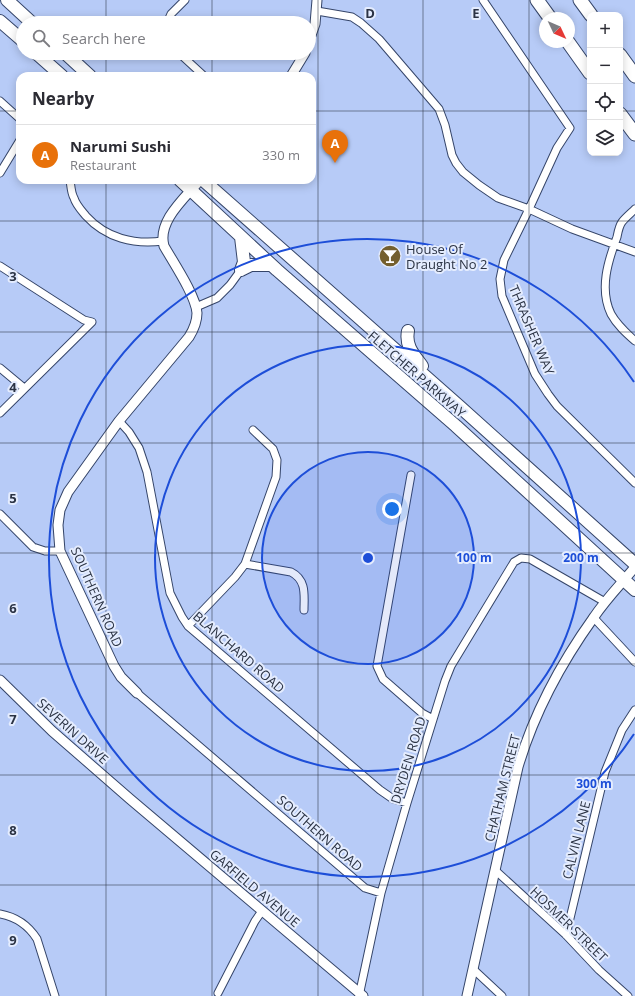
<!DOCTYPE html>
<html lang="en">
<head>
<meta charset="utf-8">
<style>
	:root { --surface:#fff; --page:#f2f2f3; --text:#2b2b33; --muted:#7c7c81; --line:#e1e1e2; --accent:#0f766e }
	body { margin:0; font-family:"Open Sans",sans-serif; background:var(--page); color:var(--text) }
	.controls { position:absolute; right:12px; top:12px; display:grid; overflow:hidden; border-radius:8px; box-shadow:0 2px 10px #0003 }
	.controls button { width:36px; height:36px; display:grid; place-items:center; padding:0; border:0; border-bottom:1px solid var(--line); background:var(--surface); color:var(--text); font:20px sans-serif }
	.compass { position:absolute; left:539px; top:12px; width:36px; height:36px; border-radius:50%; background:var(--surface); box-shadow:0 2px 10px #0003; rotate:134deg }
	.you { position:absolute; left:392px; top:509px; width:14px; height:14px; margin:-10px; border:3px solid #fff; border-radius:50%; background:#1a73e8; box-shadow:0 0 0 6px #1a73e833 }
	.badge { display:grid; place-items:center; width:26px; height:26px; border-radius:50%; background:var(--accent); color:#fff; font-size:13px; font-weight:700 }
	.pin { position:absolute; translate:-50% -33px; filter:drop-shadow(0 1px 2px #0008) }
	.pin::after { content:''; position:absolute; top:21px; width:14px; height:12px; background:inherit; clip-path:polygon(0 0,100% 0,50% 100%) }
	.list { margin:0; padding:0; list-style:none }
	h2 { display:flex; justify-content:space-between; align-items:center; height:52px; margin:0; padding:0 16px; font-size:17px }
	h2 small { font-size:13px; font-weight:400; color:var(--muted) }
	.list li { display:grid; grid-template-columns:26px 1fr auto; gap:12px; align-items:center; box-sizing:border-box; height:60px; padding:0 16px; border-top:1px solid var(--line) }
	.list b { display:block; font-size:15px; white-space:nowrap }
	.list p { margin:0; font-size:13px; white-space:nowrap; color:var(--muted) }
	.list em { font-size:13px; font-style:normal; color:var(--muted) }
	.icon { flex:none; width:22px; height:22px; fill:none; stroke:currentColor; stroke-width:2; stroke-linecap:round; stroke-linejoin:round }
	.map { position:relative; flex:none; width:635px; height:996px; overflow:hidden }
	.search { position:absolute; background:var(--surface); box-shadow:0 2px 10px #0003; left:16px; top:16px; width:300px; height:44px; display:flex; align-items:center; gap:10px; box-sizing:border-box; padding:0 14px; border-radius:22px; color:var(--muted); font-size:15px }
	.panel { position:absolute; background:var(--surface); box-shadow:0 2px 10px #0003; left:16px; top:72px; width:300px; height:112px; border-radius:12px }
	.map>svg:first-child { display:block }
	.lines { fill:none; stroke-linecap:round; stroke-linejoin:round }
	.minor-casing { stroke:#354569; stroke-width:9 }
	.tertiary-casing { stroke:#354569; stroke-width:11 }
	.primary-casing { stroke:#354569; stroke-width:14 }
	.motorway-casing { stroke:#354569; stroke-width:15 }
	.minor { stroke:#fff; stroke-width:7 }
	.tertiary { stroke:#fff; stroke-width:9 }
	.primary { stroke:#fff; stroke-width:12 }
	.motorway { stroke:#fff; stroke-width:13 }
	.grid { fill:none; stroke:#2b3344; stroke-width:1; stroke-opacity:0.55 }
	.ring { fill:none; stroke:#1d4ed8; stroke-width:2 }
	.labels { text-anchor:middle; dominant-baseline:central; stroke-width:4; stroke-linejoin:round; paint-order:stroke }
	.poi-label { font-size:13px; fill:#2b3344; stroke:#e4ecfe; text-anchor:start }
	.street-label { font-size:13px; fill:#2b3344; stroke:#e4ecfe }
	.grid-label { font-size:13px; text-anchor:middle; font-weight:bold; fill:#2b3344; stroke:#e4ecfe; stroke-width:4; stroke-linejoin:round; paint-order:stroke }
	.centre { fill:#1d4ed8; stroke:#e4ecfe; stroke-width:2 }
	.ring-label { font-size:12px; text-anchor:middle; font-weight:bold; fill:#1d4ed8; stroke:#e4ecfe; stroke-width:4; stroke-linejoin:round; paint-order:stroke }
</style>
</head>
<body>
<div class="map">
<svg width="635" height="996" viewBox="0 0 635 996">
	<rect width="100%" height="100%" fill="#b7cbf7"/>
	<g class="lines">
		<g class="minor-casing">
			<path id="minor" d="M483,0L570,128L557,148L529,209L504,260L500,279L502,296L535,374L548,394L557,406L635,483
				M317,11L352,17L361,23L379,39L439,109L445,125L452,155L456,163L463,172L479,185L498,198L529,209L572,229L635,252
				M167,23L171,14L185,0
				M179,53L204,76
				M0,101L20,119
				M0,173L20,140
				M70,180C71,186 71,193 74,198C76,205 82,211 86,216C106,238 134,245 163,241
				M635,209C631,213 625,218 622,222C619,226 618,232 617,237C608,261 599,289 611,314C617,325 626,333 635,341
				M0,266L84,320L92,322L0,413
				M196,307L217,298L230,285L241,270
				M0,368L24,388
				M119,421L129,432L139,448L147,472L170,593L182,617L188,626L380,790L393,799L407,803
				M411,475L377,666L383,679L422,713L433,719
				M0,514L33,547L45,551H60
				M245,564L291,572C307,580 304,596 304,610
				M593,617L635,662
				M188,626L235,577L245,564L276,477L277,460L273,449L253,430
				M137,693L365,888L381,893
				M495,870L566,935L599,970L628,996
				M0,914C17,917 28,925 37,939L55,996
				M566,935L605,772L622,730L635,710
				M473,969L502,996
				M218,993L255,921L262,911
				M359,996L381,893L407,803L445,681L451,666L514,562L521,558L530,559L605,602"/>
		</g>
		<g class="tertiary-casing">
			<path id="tertiary" d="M309,41L315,24L317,0
				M291,76L305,53
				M0,680L52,731L130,799L363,996
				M137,693L121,677L114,666L60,551L58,525L60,510L68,492L119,421L189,337C194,329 197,322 197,313C196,296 173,262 164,246C157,221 185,198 200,180
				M467,996L518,767C534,713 561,663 594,617C606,599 621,584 635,567"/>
		</g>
		<g class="primary-casing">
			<path id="primary" d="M7,0L32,23
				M0,21L23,41
				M36,53L62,76
				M65,53L90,76
				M180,180L277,270L456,426L635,590
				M203,180L459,406L635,564
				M241,237L244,262L241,270
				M241,270L251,265H271
				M408,331C405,346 414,355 422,366"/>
		</g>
		<g class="motorway-casing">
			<path id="motorway" d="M537,0L550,18
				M580,0L591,15
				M568,42L590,73
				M620,55L635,76
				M620,114L635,134"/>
		</g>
		<use href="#minor" class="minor"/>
		<use href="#tertiary" class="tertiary"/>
		<use href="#primary" class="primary"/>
		<use href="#motorway" class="motorway"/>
	</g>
	<path class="grid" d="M106,0V23M212,0V23M318,0V996M423,0V996M529,0V996M106,53V76M212,53V76M0,111H20M312,111H590M620,111H635M106,180V996M212,180V996M0,221H635M0,332H635M0,443H635M0,553H635M0,664H635M0,775H635M0,885H635"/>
	<circle cx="368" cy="558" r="106" fill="#1d4ed8" fill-opacity=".12"/>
	<g class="ring">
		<circle cx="368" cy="558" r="106"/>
		<circle cx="368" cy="558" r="213"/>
		<path d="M634 734A319 319 0 1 1 634 382"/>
	</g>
	<defs>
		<g id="bar-disc" transform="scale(1.15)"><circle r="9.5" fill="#745f2e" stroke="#e4ecfe"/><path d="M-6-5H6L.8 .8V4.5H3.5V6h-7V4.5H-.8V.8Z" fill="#fff"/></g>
	</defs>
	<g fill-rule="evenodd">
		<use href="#bar-disc" x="390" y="256"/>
	</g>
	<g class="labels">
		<g class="poi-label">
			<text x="406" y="249">House Of<tspan x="406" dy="15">Draught No 2</tspan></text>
		</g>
		<g class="street-label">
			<text transform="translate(532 330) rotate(67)">THRASHER WAY</text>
			<text transform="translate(417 374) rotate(41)">FLETCHER PARKWAY</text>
			<text transform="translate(97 597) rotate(66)">SOUTHERN ROAD</text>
			<text transform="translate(239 652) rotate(41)">BLANCHARD ROAD</text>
			<text transform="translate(73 731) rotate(42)">SEVERIN DRIVE</text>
			<text transform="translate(408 760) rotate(-73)">DRYDEN ROAD</text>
			<text transform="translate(502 788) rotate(-76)">CHATHAM STREET</text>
			<text transform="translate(320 833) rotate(41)">SOUTHERN ROAD</text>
			<text transform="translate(576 840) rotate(-76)">CALVIN LANE</text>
			<text transform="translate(255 888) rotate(40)">GARFIELD AVENUE</text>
			<text transform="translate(569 924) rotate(44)">HOSMER STREET</text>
		</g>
	</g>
	<g class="grid-label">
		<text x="370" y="18">D</text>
		<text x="476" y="18">E</text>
		<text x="13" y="281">3</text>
		<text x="13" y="392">4</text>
		<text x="13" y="503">5</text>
		<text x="13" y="613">6</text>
		<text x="13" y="724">7</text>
		<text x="13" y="835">8</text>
		<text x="13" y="945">9</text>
	</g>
	<circle cx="368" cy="558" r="6" class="centre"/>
	<g class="ring-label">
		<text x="474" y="562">100 m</text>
		<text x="581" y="562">200 m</text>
		<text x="594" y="788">300 m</text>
	</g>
</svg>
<div class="controls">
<button>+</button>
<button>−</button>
<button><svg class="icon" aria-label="locate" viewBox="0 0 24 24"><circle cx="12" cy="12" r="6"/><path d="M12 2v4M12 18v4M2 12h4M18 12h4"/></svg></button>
<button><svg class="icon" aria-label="layers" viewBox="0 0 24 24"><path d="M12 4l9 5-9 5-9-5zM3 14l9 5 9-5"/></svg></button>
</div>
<svg class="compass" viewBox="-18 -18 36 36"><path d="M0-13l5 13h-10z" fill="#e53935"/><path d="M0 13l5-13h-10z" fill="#7c7c81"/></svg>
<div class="you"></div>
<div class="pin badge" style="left:335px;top:163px;background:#e8710a">A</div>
<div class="search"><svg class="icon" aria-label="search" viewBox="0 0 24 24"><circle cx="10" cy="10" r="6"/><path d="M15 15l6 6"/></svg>Search here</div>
<section class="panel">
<h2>Nearby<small></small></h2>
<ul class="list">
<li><span class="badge" style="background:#e8710a">A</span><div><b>Narumi Sushi</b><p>Restaurant</p></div><em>330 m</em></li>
</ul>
</section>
</div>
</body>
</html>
